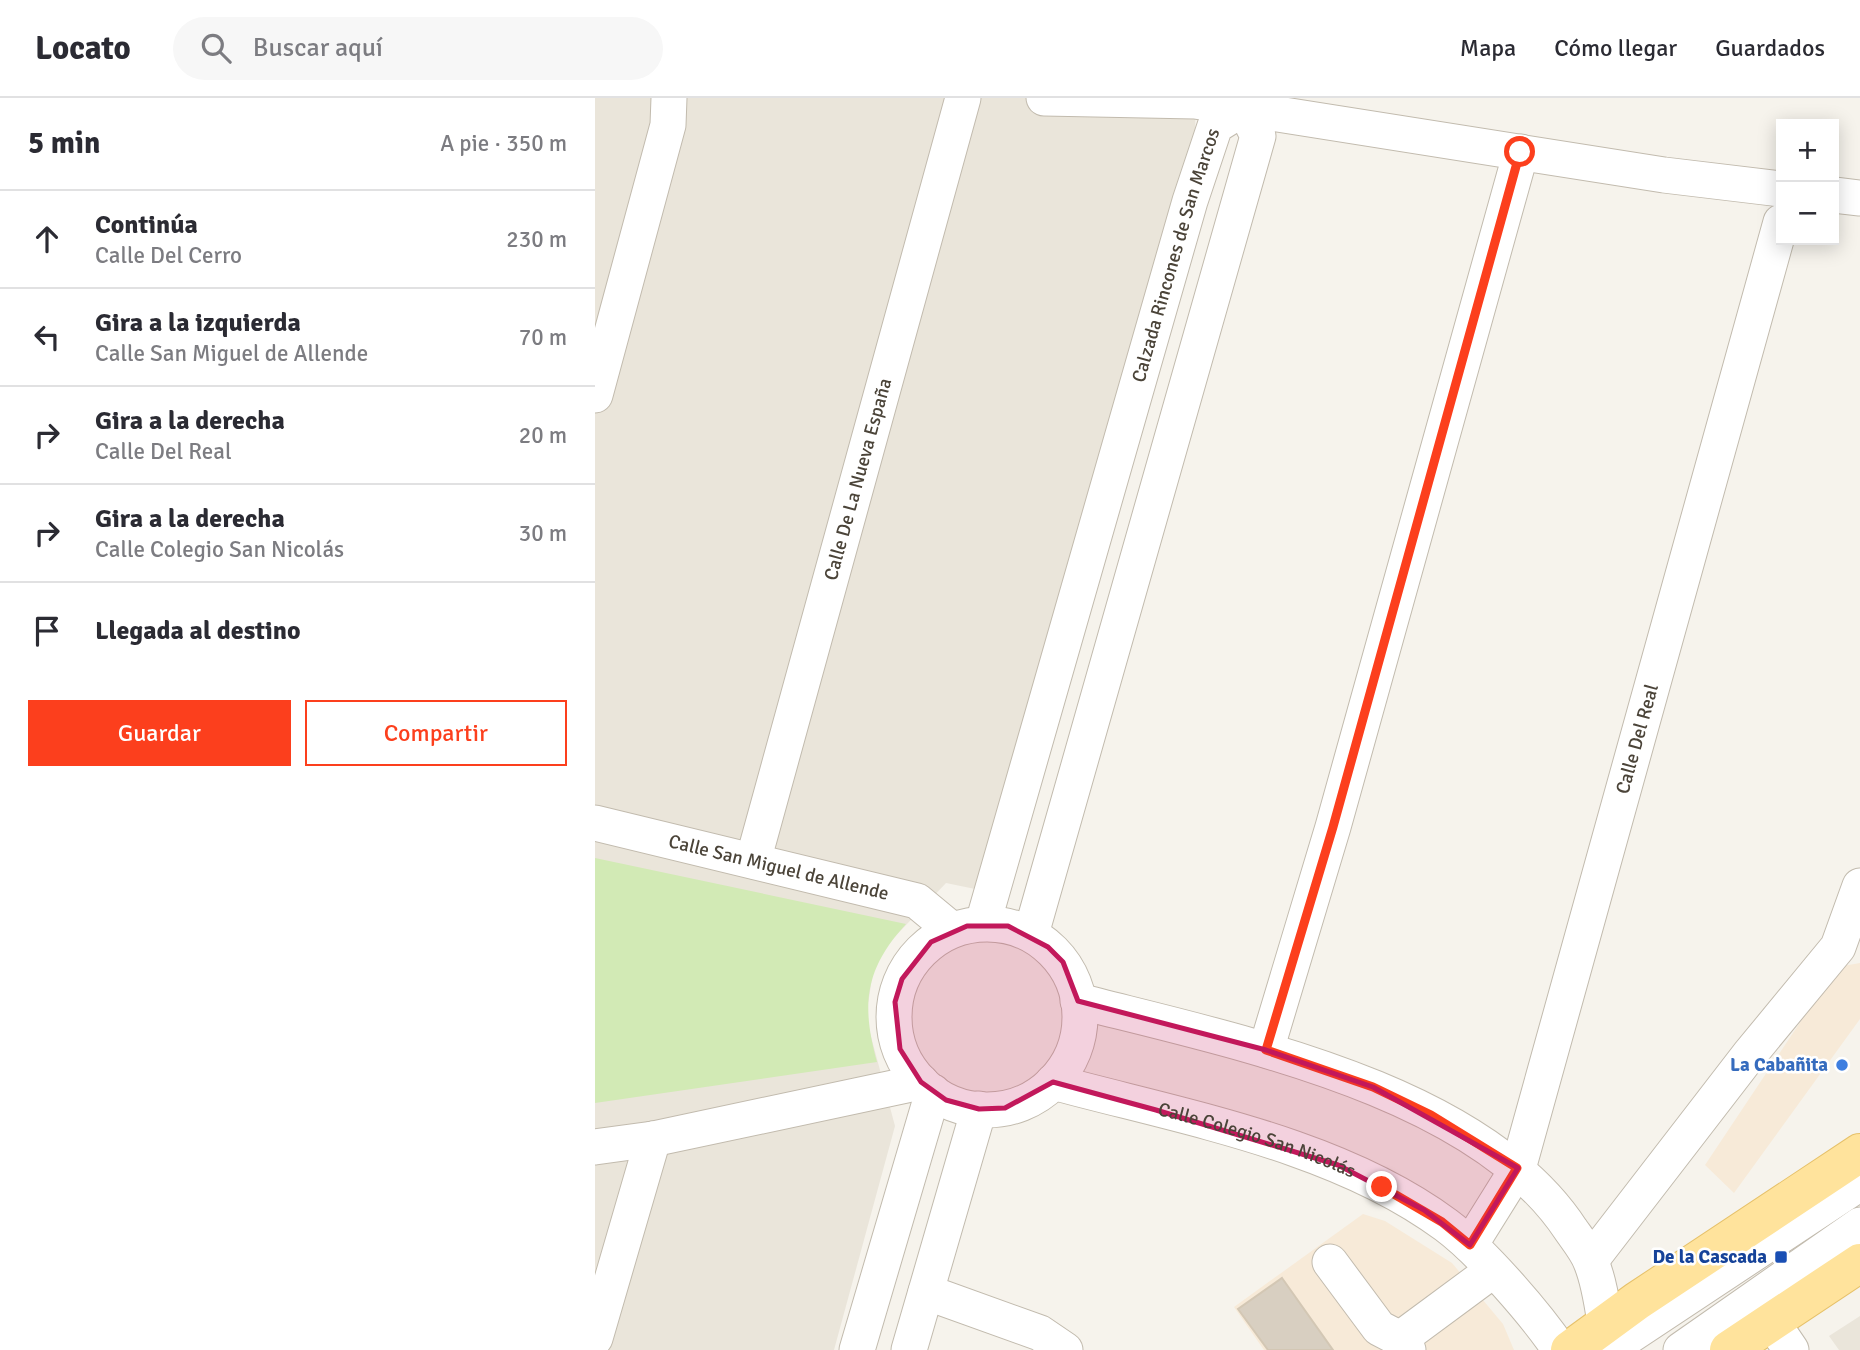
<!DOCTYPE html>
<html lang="es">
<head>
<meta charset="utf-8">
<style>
	:root { --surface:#fff; --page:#f7f7f7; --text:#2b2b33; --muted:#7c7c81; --line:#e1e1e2; --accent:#fc3f1d }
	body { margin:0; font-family:Signika,sans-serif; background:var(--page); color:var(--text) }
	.controls { position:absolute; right:21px; top:21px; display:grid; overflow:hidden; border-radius:0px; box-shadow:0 4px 18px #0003 }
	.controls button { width:63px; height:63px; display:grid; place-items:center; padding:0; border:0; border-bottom:2px solid var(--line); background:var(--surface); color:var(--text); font:35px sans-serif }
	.stop { position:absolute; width:21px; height:21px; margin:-16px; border:5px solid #fc3f1d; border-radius:50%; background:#fff }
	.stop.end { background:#fc3f1d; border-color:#fff; box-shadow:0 2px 7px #0008 }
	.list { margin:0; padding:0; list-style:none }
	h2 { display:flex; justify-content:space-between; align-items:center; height:91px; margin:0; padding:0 28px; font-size:30px }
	h2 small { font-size:23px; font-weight:400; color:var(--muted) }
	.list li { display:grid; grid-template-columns:46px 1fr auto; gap:21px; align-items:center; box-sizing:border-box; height:98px; padding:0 28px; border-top:2px solid var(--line) }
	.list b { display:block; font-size:26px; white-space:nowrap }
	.list p { margin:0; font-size:23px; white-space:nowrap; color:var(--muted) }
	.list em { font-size:23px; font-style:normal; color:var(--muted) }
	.actions { display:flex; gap:14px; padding:21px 28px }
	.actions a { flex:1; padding:16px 0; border:2px solid var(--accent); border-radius:0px; text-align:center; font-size:24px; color:var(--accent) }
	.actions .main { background:var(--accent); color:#fff }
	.icon { flex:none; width:38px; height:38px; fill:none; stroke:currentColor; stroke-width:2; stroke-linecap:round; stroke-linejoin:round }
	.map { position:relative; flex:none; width:1265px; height:1252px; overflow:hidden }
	header { display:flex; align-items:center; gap:42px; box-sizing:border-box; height:98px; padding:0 35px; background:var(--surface); border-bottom:2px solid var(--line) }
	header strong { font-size:33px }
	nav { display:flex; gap:38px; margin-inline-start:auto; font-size:24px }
	.search { width:490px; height:63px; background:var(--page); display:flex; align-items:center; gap:18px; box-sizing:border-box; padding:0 24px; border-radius:38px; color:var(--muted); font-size:26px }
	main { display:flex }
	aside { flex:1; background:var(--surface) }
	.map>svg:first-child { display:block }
	.residential { fill:#eae5da }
	.commercial { fill:#f7ead8 }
	.green { fill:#d2eab5 }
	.building { fill:#d8cfc1; stroke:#d3c7b4; stroke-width:2 }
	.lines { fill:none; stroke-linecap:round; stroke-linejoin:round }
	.minor-casing { stroke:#c2bbae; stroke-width:37 }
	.major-casing { stroke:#e6c16a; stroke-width:40 }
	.minor { stroke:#fff; stroke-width:35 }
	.major { stroke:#ffe39c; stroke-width:38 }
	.route { stroke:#fc3f1d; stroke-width:9 }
	.marked { fill:#c2185b; fill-opacity:0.2; stroke:#c2185b; stroke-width:5; stroke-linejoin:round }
	.shop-dot { fill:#3f7fe0; stroke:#fff; stroke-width:2.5 }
	.transit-dot { fill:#1a4fb4; stroke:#fff; stroke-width:2.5 }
	.labels { text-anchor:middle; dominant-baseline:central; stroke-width:5; stroke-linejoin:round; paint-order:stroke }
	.street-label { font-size:19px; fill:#4b4439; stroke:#fff }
	.shop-label { font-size:19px; font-weight:bold; fill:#366cbe; stroke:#fff; text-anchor:end }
	.transit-label { font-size:19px; font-weight:bold; fill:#164399; stroke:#fff; text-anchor:end }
</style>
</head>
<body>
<header>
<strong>Locato</strong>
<div class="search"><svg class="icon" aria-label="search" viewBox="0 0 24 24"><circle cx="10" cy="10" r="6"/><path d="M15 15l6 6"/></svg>Buscar aquí</div>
<nav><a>Mapa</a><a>Cómo llegar</a><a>Guardados</a></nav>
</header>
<main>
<aside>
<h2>5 min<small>A pie · 350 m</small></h2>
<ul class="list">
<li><svg class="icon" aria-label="ahead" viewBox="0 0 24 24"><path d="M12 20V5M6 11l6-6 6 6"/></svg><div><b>Continúa</b><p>Calle Del Cerro</p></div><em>230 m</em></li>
<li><svg class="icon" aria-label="left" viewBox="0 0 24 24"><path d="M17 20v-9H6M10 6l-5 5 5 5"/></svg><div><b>Gira a la izquierda</b><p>Calle San Miguel de Allende</p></div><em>70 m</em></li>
<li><svg class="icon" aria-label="right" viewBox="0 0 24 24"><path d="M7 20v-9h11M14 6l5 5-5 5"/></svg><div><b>Gira a la derecha</b><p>Calle Del Real</p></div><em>20 m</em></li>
<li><svg class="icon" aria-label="right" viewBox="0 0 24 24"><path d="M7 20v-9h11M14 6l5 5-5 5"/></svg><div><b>Gira a la derecha</b><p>Calle Colegio San Nicolás</p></div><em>30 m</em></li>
<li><svg class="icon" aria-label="arrive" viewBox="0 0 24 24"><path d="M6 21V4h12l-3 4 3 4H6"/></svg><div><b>Llegada al destino</b></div></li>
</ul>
<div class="actions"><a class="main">Guardar</a><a>Compartir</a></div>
</aside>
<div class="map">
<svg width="1265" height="1252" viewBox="0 0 1265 1252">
	<rect width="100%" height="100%" fill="#f6f3ec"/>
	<path class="residential" d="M0,0H601L600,33L385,792L351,785L292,847L278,873L271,920L300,1028L239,1252H0Z
		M1265,1218V1252H1244L1234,1238Z"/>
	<path class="commercial" d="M1265,865V921L1139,1095L1110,1067L1242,869Z
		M768,1116L790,1123L857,1165L908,1226L919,1252H669L639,1209Z"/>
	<path class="green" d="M0,760L311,826C270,871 266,906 282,964L0,1005Z"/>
	<path class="building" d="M687,1180L738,1252H673L643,1211Z"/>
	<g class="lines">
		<g class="minor-casing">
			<g id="minor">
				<path d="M449,0L600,3L1069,77L1186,91"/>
				<path d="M1239,97L1265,100"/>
				<path d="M0,297L73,27L74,0"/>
				<path id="s1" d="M0,725L322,803L357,832"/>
				<path id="s2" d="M158,763L368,0"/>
				<path id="s3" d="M388,825L595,103L620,28L649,10"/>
				<circle cx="392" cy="919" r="93"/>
				<path d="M436,836L663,38L649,10"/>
				<path d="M483,903C638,943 884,991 976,1132C983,1142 992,1153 996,1164C1004,1183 1007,1205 1010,1225"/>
				<path d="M671,952L738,729L926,54"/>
				<path id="s4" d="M458,984C587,1019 742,1046 851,1127C886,1153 940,1215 965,1252"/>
				<path d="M0,1049L58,1041L326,984"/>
				<path id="s5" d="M875,1147L923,1070L926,1060L1186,124"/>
				<path d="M996,1162L1154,957L1243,849L1265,788"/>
				<path d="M735,1164L784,1230L805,1241L813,1252"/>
				<path d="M331,1194L445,1235L470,1252"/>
				<path d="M1177,1224L1196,1252"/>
				<path d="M0,1240L58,1041"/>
				<path d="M805,1241L897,1173"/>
				<path d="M262,1252L338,994"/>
				<path d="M314,1252L384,1011"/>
				<path d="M1013,1252L1265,1085"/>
				<path d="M1086,1252L1265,1127"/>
			</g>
		</g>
		<g class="major-casing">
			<path id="major" d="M975,1252L1042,1203L1265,1055
				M1134,1252L1265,1165"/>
		</g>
		<use href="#minor" class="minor"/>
		<use href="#major" class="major"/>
	</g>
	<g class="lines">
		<path class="route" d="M787,1089L847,1124L875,1147L922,1070L836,1017L778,989L671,952L738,729L925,54"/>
	</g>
	<path class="marked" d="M372,828H413L453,849L468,864L483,903L671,952L778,989L923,1070L875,1147L829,1112L743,1067L561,1012L458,984L410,1010L384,1011L351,1002L326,984L305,951L300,904L307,881L336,844Z"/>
	<circle class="shop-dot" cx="1247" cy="967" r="7"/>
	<rect class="transit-dot" x="1179" y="1152" width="14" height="14" rx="3.5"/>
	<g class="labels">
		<g class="street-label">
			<text stroke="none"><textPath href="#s3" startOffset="695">Calzada Rincones de San Marcos</textPath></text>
			<text stroke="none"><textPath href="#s2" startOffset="396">Calle De La Nueva España</textPath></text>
			<text stroke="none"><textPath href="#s5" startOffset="536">Calle Del Real</textPath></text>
			<text stroke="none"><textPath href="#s1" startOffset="189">Calle San Miguel de Allende</textPath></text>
			<text stroke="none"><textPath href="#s4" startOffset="212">Calle Colegio San Nicolás</textPath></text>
		</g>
		<g class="shop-label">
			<text x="1233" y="967">La Cabañita</text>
		</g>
		<g class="transit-label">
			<text x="1172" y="1159">De la Cascada</text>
		</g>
	</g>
</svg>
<div class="controls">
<button>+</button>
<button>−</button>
</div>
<div class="stop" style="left:925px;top:54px"></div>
<div class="stop end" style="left:787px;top:1089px"></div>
</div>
</main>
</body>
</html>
